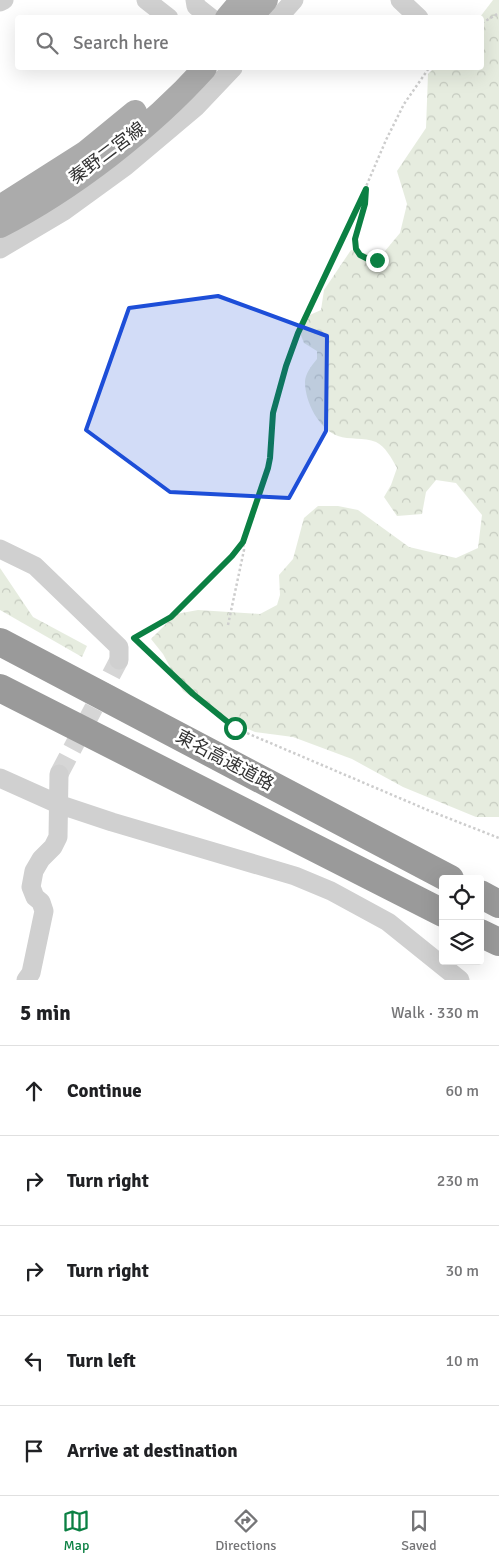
<!DOCTYPE html>
<html lang="en">
<head>
<meta charset="utf-8">
<style>
	:root { --surface:#fff; --page:#f2f2f2; --text:#202124; --muted:#757577; --line:#e0e0e0; --accent:#0b8043 }
	body { margin:0; font-family:Signika,"Noto Sans JP",sans-serif; background:var(--page); color:var(--text) }
	.controls { position:absolute; right:15px; bottom:15px; display:grid; overflow:hidden; border-radius:5px; box-shadow:0 5px 20px #0002 }
	.controls button { width:45px; height:45px; display:grid; place-items:center; padding:0; border:0; border-bottom:1px solid var(--line); background:var(--surface); color:var(--text); font:25px sans-serif }
	.stop { position:absolute; width:15px; height:15px; margin:-11px; border:4px solid #0b8043; border-radius:50%; background:#fff }
	.stop.end { background:#0b8043; border-color:#fff; box-shadow:0 1px 5px #0008 }
	.list { margin:0; padding:0; list-style:none }
	h2 { display:flex; justify-content:space-between; align-items:center; height:65px; margin:0; padding:0 20px; font-size:21px }
	h2 small { font-size:16px; font-weight:400; color:var(--muted) }
	.list li { display:grid; grid-template-columns:32px 1fr auto; gap:15px; align-items:center; box-sizing:border-box; height:90px; padding:0 20px; border-top:1px solid var(--line) }
	.list b { display:block; font-size:19px; white-space:nowrap }
	.list em { font-size:16px; font-style:normal; color:var(--muted) }
	.icon { flex:none; width:28px; height:28px; fill:none; stroke:currentColor; stroke-width:2; stroke-linecap:round; stroke-linejoin:round }
	.map { position:relative; flex:none; width:499px; height:980px; overflow:hidden }
	.search { position:absolute; background:var(--surface); box-shadow:0 5px 20px #0002; left:15px; right:15px; top:15px; height:55px; display:flex; align-items:center; gap:12px; box-sizing:border-box; padding:0 18px; border-radius:5px; color:var(--muted); font-size:19px }
	.sheet { height:515px; background:var(--surface) }
	nav { display:flex; justify-content:space-around; align-items:center; box-sizing:border-box; height:70px; border-top:1px solid var(--line); background:var(--surface); font-size:14px; color:var(--muted) }
	nav a { display:grid; justify-items:center; gap:2px }
	nav .on { color:var(--accent) }
	.map>svg:first-child { display:block }
	.forest { fill:url(#forest-crowns) }
	.lines { fill:none; stroke-linecap:round; stroke-linejoin:round }
	.minor-tunnel { stroke:#d6d6d6; stroke-width:19; stroke-dasharray:19 9; stroke-linecap:butt }
	.path { stroke:#cdcdcd; stroke-width:2.5; stroke-dasharray:2.5 2.5; stroke-linecap:butt }
	.minor { stroke:#d0d0d0; stroke-width:19 }
	.major { stroke:#ababab; stroke-width:24 }
	.highway { stroke:#9a9a9a; stroke-width:28 }
	.route { stroke:#0b8043; stroke-width:6 }
	.marked { fill:#1d4ed8; fill-opacity:0.2; stroke:#1d4ed8; stroke-width:4; stroke-linejoin:round }
	.labels { text-anchor:middle; dominant-baseline:central; stroke-width:5; stroke-linejoin:round; paint-order:stroke }
	.street-label { font-size:18px; fill:#333; stroke:#fff }
</style>
</head>
<body>
<div class="map">
<svg width="499" height="980" viewBox="0 0 499 980">
	<defs>
		<pattern id="forest-crowns" width="20" height="18" patternUnits="userSpaceOnUse" patternTransform="scale(1.25)"><rect width="20" height="18" fill="#e6ecdf"/><path d="M2 6a3 3 0 1 1 6 0M12 15a3 3 0 1 1 6 0" fill="none" stroke="#c6cbc0"/></pattern>
	</defs>
	<rect width="100%" height="100%" fill="#fff"/>
	<path class="forest" d="M493,0H499V817H476L403,787L352,759L293,737L255,732L225,719L183,691L163,654L151,639L176,614L198,610L260,614L277,605L280,595L279,575L293,559L304,518L318,506H338L358,510L409,547L456,558L478,548L482,515L456,483L436,480L426,492L422,514L397,516L384,497L391,485L397,468C392,459 385,446 376,442C364,437 349,440 338,436C319,429 305,402 305,382C305,374 312,365 317,359V351L304,343L298,328L303,318L321,310L324,290L351,250L380,257L400,233L407,204L397,171L426,128L428,74L434,68H482V18L480,17Z
		M0,568L33,617L87,646L82,657L0,610Z"/>
	<g class="lines">
		<path class="minor-tunnel" d="M59,774L119,660"/>
		<path class="path" d="M482,23L499,13
			M366,193C365,207 352,239 356,249C358,256 366,258 372,261L377,259
			M228,625L244,550L243,542L268,468L271,458L273,413L279,386L298,333L350,224L386,140L404,104L429,68
			M133,637L193,694L235,728L430,811L499,838
			M135,638L171,617L232,556L242,543"/>
		<path class="minor" d="M146,0L169,18
			M195,0L196,6L211,18
			M400,0L419,18
			M0,2L4,0
			M278,18L294,0
			M0,249L64,211L126,166L196,107L233,68
			M0,549L35,566L119,647V660
			M0,778L58,804L112,822L295,876L331,891L388,922L460,980
			M26,980L31,973L44,911L41,902L35,897L31,887L34,871L41,859L53,847L58,837L59,774"/>
		<path class="major" d="M227,18L242,0
			M250,18L266,0
			M0,207L85,153L135,112
			M0,226C72,189 151,128 205,68"/>
		<path class="highway" d="M0,642L450,879
			M0,688L443,913
			M480,894L499,904
			M480,933L499,942"/>
	</g>
	<g class="lines">
		<path class="route" d="M235,728L193,694L134,638L171,617L232,556L243,542L268,468L270,458L273,413L286,366L298,333L366,189L365,204L355,239L356,249L360,255L372,261L377,260"/>
	</g>
	<path class="marked" d="M218,296L327,336L326,431L289,498L170,492L86,430L129,308Z"/>
	<g class="labels">
		<g class="street-label">
			<text transform="translate(107 153) rotate(-37)">秦野二宮線</text>
			<text transform="translate(225 760) rotate(28)">東名高速道路</text>
		</g>
	</g>
</svg>
<div class="controls">
<button><svg class="icon" aria-label="locate" viewBox="0 0 24 24"><circle cx="12" cy="12" r="6"/><path d="M12 2v4M12 18v4M2 12h4M18 12h4"/></svg></button>
<button><svg class="icon" aria-label="layers" viewBox="0 0 24 24"><path d="M12 4l9 5-9 5-9-5zM3 14l9 5 9-5"/></svg></button>
</div>
<div class="stop" style="left:235px;top:728px"></div>
<div class="stop end" style="left:377px;top:260px"></div>
<div class="search"><svg class="icon" aria-label="search" viewBox="0 0 24 24"><circle cx="10" cy="10" r="6"/><path d="M15 15l6 6"/></svg>Search here</div>
</div>
<section class="sheet">
<h2>5 min<small>Walk · 330 m</small></h2>
<ul class="list">
<li><svg class="icon" aria-label="ahead" viewBox="0 0 24 24"><path d="M12 20V5M6 11l6-6 6 6"/></svg><div><b>Continue</b></div><em>60 m</em></li>
<li><svg class="icon" aria-label="right" viewBox="0 0 24 24"><path d="M7 20v-9h11M14 6l5 5-5 5"/></svg><div><b>Turn right</b></div><em>230 m</em></li>
<li><svg class="icon" aria-label="right" viewBox="0 0 24 24"><path d="M7 20v-9h11M14 6l5 5-5 5"/></svg><div><b>Turn right</b></div><em>30 m</em></li>
<li><svg class="icon" aria-label="left" viewBox="0 0 24 24"><path d="M17 20v-9H6M10 6l-5 5 5 5"/></svg><div><b>Turn left</b></div><em>10 m</em></li>
<li><svg class="icon" aria-label="arrive" viewBox="0 0 24 24"><path d="M6 21V4h12l-3 4 3 4H6"/></svg><div><b>Arrive at destination</b></div></li>
</ul>
</section>
<nav>
<a class="on"><svg class="icon" aria-label="map" viewBox="0 0 24 24"><path d="M3 6l6-2 6 2 6-2v14l-6 2-6-2-6 2zM9 4v14M15 6v14"/></svg>Map</a>
<a><svg class="icon" aria-label="directions" viewBox="0 0 24 24"><path d="M12 3l9 9-9 9-9-9zM9 14v-3h6M13 9l2 2-2 2"/></svg>Directions</a>
<a><svg class="icon" aria-label="saved" viewBox="0 0 24 24"><path d="M7 4h10v16l-5-4-5 4z"/></svg>Saved</a>
</nav>
</body>
</html>
